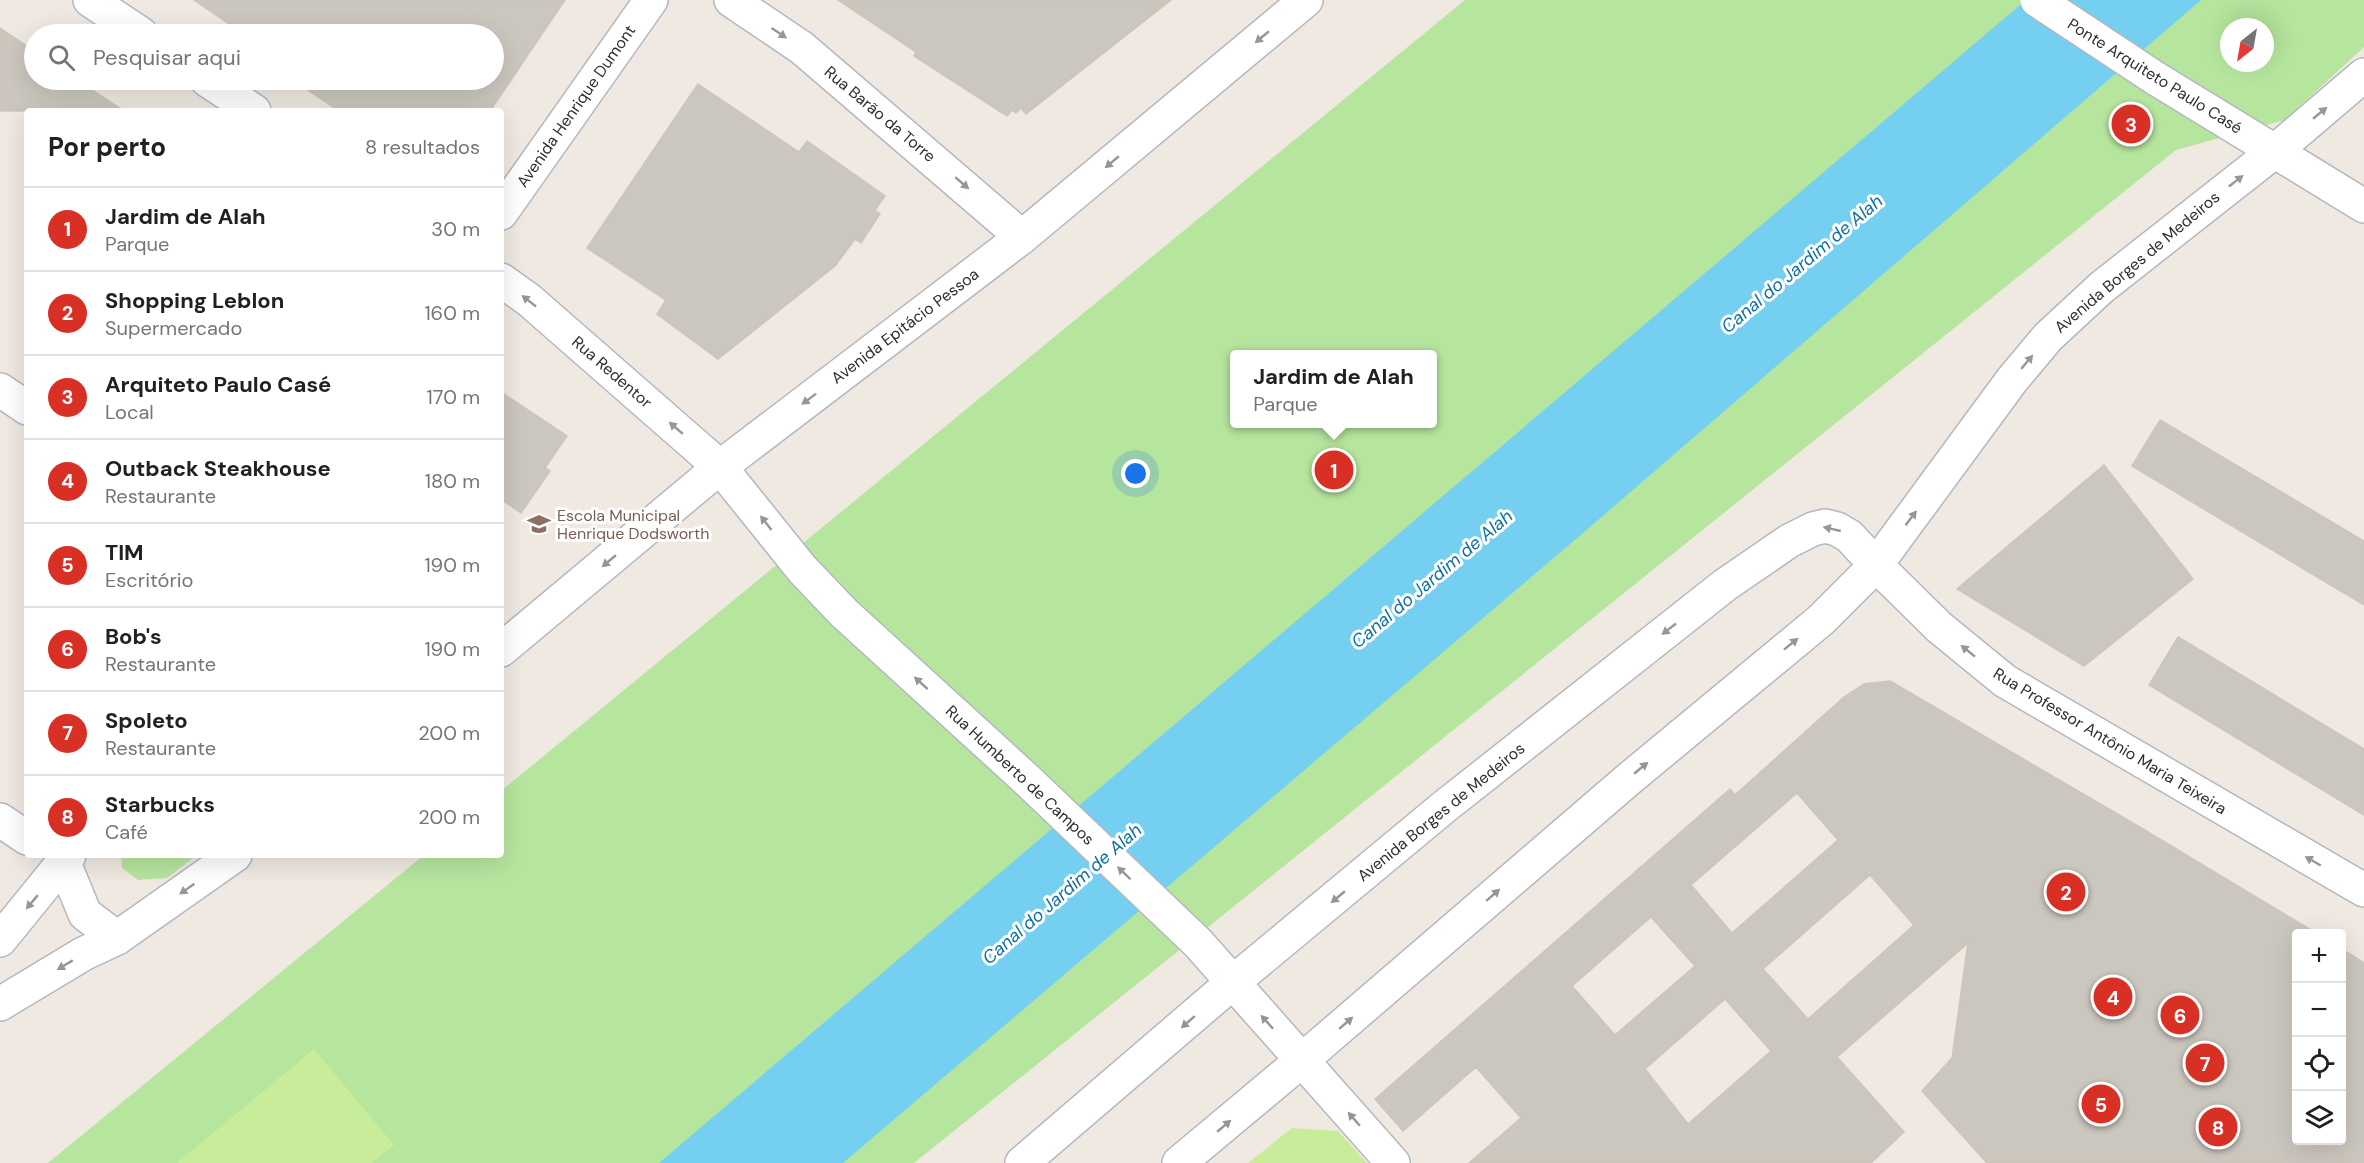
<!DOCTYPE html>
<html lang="pt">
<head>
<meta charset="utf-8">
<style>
	:root { --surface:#fff; --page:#f2f2f2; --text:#202124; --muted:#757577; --line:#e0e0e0; --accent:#d93025 }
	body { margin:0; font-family:"DM Sans",sans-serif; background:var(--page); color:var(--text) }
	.controls { position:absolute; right:18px; bottom:18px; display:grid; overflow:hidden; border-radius:6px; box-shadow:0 6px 24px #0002 }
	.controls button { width:54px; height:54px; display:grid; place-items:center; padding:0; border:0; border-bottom:2px solid var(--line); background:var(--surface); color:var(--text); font:30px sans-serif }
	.compass { position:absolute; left:2220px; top:18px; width:54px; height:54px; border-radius:50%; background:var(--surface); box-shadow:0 6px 24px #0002; rotate:211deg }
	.you { position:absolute; left:1136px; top:474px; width:21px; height:21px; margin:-15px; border:4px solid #fff; border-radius:50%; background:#1a73e8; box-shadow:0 0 0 9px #1a73e833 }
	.badge { display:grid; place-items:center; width:39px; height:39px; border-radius:50%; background:var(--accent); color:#fff; font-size:20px; font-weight:700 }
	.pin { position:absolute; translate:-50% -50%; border:3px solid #fff; box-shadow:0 2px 6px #0006 }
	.popup { position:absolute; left:1230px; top:350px; width:207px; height:78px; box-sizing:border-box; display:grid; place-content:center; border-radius:6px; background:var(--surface); filter:drop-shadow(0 2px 4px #0005); font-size:20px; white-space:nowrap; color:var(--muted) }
	.popup b { font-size:22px; color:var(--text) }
	.popup::after { content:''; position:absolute; left:50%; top:100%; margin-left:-12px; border:12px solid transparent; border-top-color:var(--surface) }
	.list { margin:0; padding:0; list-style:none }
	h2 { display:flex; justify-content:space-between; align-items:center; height:78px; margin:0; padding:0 24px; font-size:26px }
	h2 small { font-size:20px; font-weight:400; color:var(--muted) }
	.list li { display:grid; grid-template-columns:39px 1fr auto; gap:18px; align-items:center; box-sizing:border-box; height:84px; padding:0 24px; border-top:2px solid var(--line) }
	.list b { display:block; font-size:22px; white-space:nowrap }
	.list p { margin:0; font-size:20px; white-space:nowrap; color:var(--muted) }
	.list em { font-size:20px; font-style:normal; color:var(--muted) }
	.icon { flex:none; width:33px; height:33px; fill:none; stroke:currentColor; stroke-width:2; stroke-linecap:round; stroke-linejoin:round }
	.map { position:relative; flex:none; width:2364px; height:1163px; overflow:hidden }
	.search { position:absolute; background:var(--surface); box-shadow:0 6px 24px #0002; left:24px; top:24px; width:480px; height:66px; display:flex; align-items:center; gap:15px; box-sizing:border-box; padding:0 21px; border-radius:33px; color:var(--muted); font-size:22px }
	.panel { position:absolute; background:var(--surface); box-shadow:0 6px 24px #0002; left:24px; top:108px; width:480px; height:750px; border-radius:6px }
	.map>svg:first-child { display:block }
	.green { fill:#b6e59e; fill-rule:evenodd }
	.pitch { fill:#c9ec9a }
	.water { fill:#75cff0 }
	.building { fill:#cbc7bf; stroke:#cbc5ba; stroke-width:1.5; fill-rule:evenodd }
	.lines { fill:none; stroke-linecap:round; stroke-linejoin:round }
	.minor-casing { stroke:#b4b7c1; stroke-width:36 }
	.tertiary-casing { stroke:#b4b7c1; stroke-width:36 }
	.secondary-casing { stroke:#b4b7c1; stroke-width:36 }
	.minor { stroke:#fff; stroke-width:33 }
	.tertiary { stroke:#fff; stroke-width:33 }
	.secondary { stroke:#fff; stroke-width:33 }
	.secondary-bridge-casing { stroke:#b4b7c1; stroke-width:36; stroke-linecap:butt }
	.secondary-bridge { stroke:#fff; stroke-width:33 }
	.oneway { fill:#969696 }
	.labels { text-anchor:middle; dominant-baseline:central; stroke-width:6; stroke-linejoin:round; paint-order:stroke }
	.street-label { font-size:16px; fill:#2e2e2e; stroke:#fff }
	.education-label { font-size:16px; fill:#785e54; stroke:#fff; text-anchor:start }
	.water-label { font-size:18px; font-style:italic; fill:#0d6fa3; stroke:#fff }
</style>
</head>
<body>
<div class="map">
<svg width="2364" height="1163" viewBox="0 0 2364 1163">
	<rect width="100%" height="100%" fill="#efe9e1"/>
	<path class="green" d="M1465,0H2364V47L2285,120L2176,150L914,1163H48L424,855H501V791ZM2229,27H2265V63H2229ZM1235,354H1433V424H1235Z
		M121,855H197L167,878L138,880L122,868Z"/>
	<path class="pitch" d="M314,1049L394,1145L372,1163H177Z
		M1292,1128L1338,1131L1367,1163H1248Z"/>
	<path class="water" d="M2026,0H2201L1583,533L843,1163H659Z"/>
	<path class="building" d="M194,0H565L490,111H339L293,80H494V34H244Z
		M838,0H1171L1026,114L1021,108L1016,113L1012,110L1007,116L914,56L916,52Z
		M0,28L34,51V80H77L124,111H0Z
		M698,84L799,152L807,141L885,196L875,210L880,214L861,243L855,239L835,266L718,359L657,314L666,300L587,248Z
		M501,392L567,436L545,468L550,471L521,513L501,499Z
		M2160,420L2364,541V605L2132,466Z
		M2104,465L2193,579L2084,666L1957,589Z
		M2178,637L2364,749V815L2149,685Z
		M1890,681L2143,829L2316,933H2296V1140H2342V949L2364,963V1163H1987L1922,1091L1952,1058L1968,943L1837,1057L1904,1132L1871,1163H1469L1521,1118L1476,1067L1403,1131L1375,1099L1730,789L1735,795L1844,697L1864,684ZM1797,793L1838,840L1732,933L1691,885ZM1870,875L1914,925L1808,1019L1763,969ZM1651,917L1695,966L1615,1035L1572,986ZM1725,999L1771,1051L1688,1124L1645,1069Z"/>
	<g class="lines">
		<g class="minor-casing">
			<path id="minor" d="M90,0L141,34
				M731,0L802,48L1022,237
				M207,80L254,111
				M501,280L529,300L720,467L802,569L844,613L1026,779L1198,943L1393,1163
				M0,390L27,408
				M1876,565L1939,627L2005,681L2364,890
				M0,820L27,838"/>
		</g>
		<g class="tertiary-casing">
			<path id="tertiary" d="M501,213L651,0
				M64,863L85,914L117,938
				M0,940L69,855
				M1022,1163L1232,983L1444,807L1725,585L1789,541L1813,529L1825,526L1837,529L1849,536L1876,565"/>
		</g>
		<g class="secondary-casing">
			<path id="secondary" d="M2155,78L2364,206
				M501,650L720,467L1022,237L1306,0
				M0,1004L83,954L117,938L235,855
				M1179,1163L1301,1061L1630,778L1821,620L1876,565L2012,380L2048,337L2102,287L2275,151L2364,75"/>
		</g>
		<use href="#minor" class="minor"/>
		<use href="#tertiary" class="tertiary"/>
		<use href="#secondary" class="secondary"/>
		<g class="secondary-bridge-casing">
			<path id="secondary-bridge" d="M2037,0L2155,78"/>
		</g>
		<use href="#secondary-bridge" class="secondary-bridge"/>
	</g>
	<defs><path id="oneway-solid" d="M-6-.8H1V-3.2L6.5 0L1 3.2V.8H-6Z" transform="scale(1.5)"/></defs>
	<g class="oneway">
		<use href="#oneway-solid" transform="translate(779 33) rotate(34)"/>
		<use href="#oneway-solid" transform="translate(1262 37) rotate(140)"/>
		<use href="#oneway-solid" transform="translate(2320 113) rotate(-40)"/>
		<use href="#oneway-solid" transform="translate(1112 162) rotate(140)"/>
		<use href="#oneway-solid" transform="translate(2236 181) rotate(-38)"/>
		<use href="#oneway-solid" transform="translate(962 183) rotate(41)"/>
		<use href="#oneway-solid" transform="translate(529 301) rotate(-142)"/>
		<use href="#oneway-solid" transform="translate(2027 362) rotate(-50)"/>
		<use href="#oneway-solid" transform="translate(809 399) rotate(143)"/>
		<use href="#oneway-solid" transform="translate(676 428) rotate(-139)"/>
		<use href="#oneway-solid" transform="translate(1911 518) rotate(-53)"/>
		<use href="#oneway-solid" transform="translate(766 523) rotate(-128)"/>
		<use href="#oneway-solid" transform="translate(1832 529) rotate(-167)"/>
		<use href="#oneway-solid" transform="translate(609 561) rotate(140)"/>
		<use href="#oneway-solid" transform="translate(1669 629) rotate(142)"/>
		<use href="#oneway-solid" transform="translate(1791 644) rotate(-39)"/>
		<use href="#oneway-solid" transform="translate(1968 651) rotate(-141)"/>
		<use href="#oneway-solid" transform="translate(921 683) rotate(-138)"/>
		<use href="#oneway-solid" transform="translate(1641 768) rotate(-40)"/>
		<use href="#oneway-solid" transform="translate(2313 861) rotate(-150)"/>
		<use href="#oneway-solid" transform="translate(1124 873) rotate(-136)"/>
		<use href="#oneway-solid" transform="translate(187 889) rotate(145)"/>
		<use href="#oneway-solid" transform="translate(1493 895) rotate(-41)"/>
		<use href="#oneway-solid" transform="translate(1338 897) rotate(140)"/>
		<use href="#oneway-solid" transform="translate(32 902) rotate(130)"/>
		<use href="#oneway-solid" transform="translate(65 965) rotate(149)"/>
		<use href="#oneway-solid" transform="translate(1188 1022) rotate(139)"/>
		<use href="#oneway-solid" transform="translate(1267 1022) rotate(-132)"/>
		<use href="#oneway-solid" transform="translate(1346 1023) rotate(-41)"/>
		<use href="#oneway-solid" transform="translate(1354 1119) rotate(-131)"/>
		<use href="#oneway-solid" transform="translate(1224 1126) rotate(-40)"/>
	</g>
	<defs>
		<g id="school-bare" transform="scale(1.8)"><path d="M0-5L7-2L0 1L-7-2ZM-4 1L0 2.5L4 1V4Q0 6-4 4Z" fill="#8d6e63" stroke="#fff" stroke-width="2.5" paint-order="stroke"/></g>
	</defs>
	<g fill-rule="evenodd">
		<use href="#school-bare" x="539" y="524"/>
	</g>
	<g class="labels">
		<g class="street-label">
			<text transform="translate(2155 76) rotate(32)">Ponte Arquiteto Paulo Casé</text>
			<text transform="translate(576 106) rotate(-55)">Avenida Henrique Dumont</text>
			<text transform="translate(880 114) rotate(40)">Rua Barão da Torre</text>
			<text transform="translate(2137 262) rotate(-40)">Avenida Borges de Medeiros</text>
			<text transform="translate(905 326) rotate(-37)">Avenida Epitácio Pessoa</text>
			<text transform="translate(612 372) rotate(41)">Rua Redentor</text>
			<text transform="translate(2110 741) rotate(31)">Rua Professor Antônio Maria Teixeira</text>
			<text transform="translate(1020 775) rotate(43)">Rua Humberto de Campos</text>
			<text transform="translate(1441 812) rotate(-39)">Avenida Borges de Medeiros</text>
		</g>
		<g class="education-label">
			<text x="557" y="515">Escola Municipal<tspan x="557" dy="18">Henrique Dodsworth</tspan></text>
		</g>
		<g class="water-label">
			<text transform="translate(1802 264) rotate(-40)">Canal do Jardim de Alah</text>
			<text transform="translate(1432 579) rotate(-40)">Canal do Jardim de Alah</text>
			<text transform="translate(1062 894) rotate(-41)">Canal do Jardim de Alah</text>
		</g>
	</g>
</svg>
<div class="controls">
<button>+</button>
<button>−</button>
<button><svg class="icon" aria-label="locate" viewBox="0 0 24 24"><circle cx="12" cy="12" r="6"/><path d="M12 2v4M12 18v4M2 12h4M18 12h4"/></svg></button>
<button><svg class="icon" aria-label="layers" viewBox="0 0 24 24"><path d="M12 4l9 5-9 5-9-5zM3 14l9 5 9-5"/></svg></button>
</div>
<svg class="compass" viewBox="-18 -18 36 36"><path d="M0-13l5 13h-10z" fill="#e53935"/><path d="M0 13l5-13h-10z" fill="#757577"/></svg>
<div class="you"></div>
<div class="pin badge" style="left:1334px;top:470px">1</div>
<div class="popup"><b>Jardim de Alah</b>Parque</div>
<div class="pin badge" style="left:2066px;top:892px">2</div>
<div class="pin badge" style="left:2131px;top:124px">3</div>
<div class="pin badge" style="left:2113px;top:997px">4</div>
<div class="pin badge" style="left:2101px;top:1104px">5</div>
<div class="pin badge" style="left:2180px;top:1015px">6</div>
<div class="pin badge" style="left:2205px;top:1063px">7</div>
<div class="pin badge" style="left:2218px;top:1127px">8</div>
<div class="search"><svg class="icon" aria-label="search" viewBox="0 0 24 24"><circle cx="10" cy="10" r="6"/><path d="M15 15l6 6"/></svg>Pesquisar aqui</div>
<section class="panel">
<h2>Por perto<small>8 resultados</small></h2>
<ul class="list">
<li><span class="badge">1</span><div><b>Jardim de Alah</b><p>Parque</p></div><em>30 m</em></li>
<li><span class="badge">2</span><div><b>Shopping Leblon</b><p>Supermercado</p></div><em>160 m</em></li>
<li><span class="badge">3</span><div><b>Arquiteto Paulo Casé</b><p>Local</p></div><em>170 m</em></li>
<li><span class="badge">4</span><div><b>Outback Steakhouse</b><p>Restaurante</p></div><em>180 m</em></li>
<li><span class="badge">5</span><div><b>TIM</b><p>Escritório</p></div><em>190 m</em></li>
<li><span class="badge">6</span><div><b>Bob's</b><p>Restaurante</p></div><em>190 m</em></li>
<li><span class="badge">7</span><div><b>Spoleto</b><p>Restaurante</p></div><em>200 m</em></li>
<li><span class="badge">8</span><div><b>Starbucks</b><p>Café</p></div><em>200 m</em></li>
</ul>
</section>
</div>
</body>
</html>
